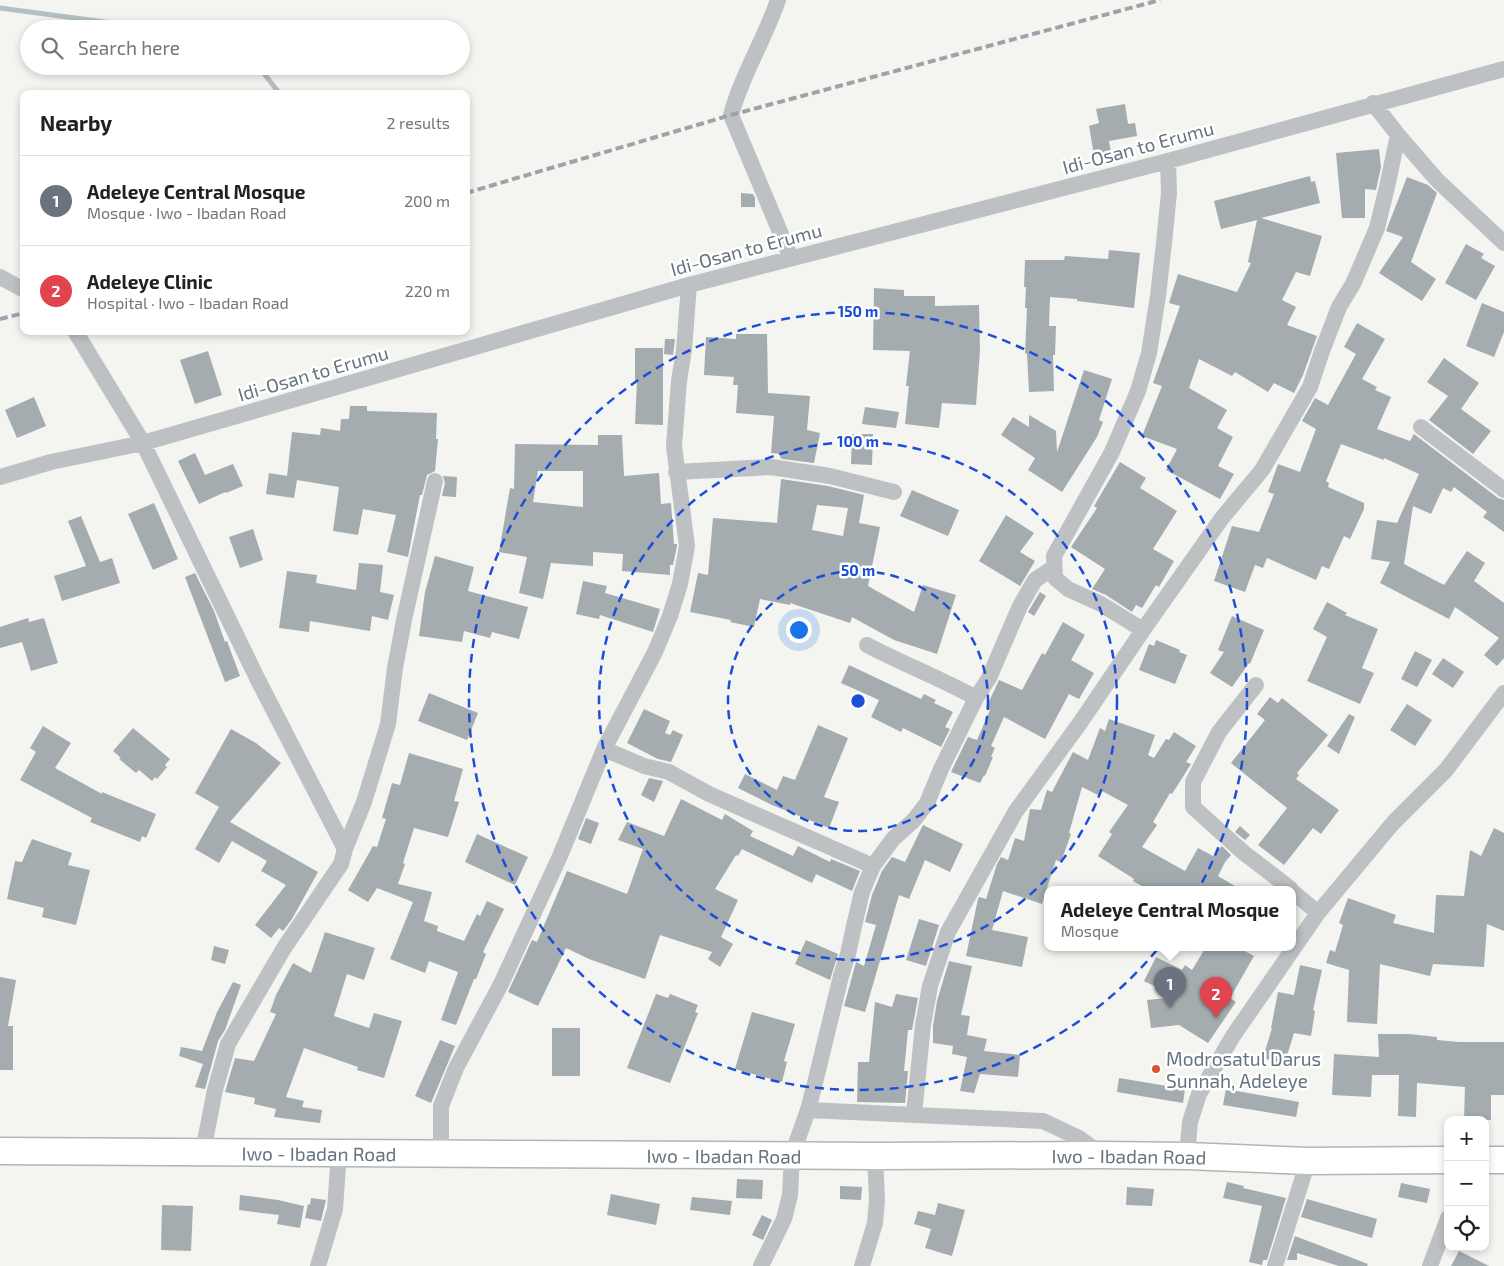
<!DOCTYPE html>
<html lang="en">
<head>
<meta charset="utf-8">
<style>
	:root { --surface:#fff; --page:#f6f6f6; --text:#202124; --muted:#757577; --line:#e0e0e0; --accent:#d6542e }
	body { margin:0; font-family:"Exo 2",sans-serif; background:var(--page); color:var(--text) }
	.controls { position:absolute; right:15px; bottom:15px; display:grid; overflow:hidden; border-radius:10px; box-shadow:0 2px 8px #0003 }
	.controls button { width:45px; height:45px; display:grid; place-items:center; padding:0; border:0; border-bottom:1px solid var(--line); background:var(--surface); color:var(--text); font:25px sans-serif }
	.you { position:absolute; left:798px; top:629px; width:18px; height:18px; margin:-12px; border:4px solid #fff; border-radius:50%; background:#1a73e8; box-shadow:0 0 0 8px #1a73e833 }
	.badge { display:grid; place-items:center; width:32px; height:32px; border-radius:50%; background:var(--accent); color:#fff; font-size:16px; font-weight:700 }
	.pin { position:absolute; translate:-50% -41px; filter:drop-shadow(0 1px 2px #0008) }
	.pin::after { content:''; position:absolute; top:26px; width:18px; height:15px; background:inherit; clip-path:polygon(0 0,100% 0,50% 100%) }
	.popup { position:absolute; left:1044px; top:886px; width:252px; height:65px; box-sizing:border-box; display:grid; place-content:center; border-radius:10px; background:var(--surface); filter:drop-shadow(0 1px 4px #0005); font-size:16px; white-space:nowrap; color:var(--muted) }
	.popup b { font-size:19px; color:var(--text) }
	.popup::after { content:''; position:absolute; left:50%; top:100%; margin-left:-10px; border:10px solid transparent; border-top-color:var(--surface) }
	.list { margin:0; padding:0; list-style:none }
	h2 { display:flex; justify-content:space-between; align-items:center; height:65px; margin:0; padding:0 20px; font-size:21px }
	h2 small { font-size:16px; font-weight:400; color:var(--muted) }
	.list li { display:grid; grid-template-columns:32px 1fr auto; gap:15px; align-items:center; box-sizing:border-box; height:90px; padding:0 20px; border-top:1px solid var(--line) }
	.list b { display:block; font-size:19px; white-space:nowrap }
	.list p { margin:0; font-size:16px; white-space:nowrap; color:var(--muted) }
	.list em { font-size:16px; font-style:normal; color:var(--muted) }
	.icon { flex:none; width:28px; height:28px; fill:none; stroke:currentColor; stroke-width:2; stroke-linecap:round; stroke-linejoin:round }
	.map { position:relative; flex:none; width:1504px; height:1266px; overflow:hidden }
	.search { position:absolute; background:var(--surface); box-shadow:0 2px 8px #0003; left:20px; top:20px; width:450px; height:55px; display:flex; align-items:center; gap:12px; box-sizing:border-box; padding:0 18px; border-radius:28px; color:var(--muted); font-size:19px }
	.panel { position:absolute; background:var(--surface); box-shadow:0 2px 8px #0003; left:20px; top:90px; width:450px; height:245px; border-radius:10px }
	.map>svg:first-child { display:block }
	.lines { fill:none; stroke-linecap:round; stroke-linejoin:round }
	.stream { stroke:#b4c0c3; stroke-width:5 }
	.building { fill:#a4acb0; fill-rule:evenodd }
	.primary-casing { stroke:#b1b5b8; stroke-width:29 }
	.minor { stroke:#bdc1c4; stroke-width:16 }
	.primary { stroke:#fff; stroke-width:26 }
	.rail { stroke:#9da3a8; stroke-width:4; stroke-dasharray:8 4; stroke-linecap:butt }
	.ring { fill:none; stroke:#1d4ed8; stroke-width:2.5; stroke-dasharray:9 6 }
	.poi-dot { fill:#d6542e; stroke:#fff; stroke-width:2 }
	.labels { text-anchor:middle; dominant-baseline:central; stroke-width:5; stroke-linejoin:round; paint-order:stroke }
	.street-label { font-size:19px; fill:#65747f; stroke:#fff }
	.poi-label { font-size:19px; fill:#65747f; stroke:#fff; text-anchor:start }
	.centre { fill:#1d4ed8; stroke:#fff; stroke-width:2.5 }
	.ring-label { font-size:15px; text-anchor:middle; font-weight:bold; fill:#1d4ed8; stroke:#fff; stroke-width:5; stroke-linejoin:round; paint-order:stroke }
</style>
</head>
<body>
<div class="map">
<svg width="1504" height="1266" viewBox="0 0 1504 1266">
	<rect width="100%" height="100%" fill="#f4f4f0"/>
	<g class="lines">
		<path class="stream" d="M0,8L157,29
			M258,66L280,94"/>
	</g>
	<path class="building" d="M1125,104L1128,124L1135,123L1137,136L1109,141L1111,152L1094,155L1089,126L1099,123L1096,109Z
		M1379,149L1381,167L1376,190L1365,189V218H1342L1336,153Z
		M1310,176L1311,182L1315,181L1320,203L1261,218L1322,236L1310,276L1296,272L1282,300L1296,307L1287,325L1317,336L1303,375L1294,393L1274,383L1268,392L1235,372L1232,376L1199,359L1189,388L1227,410L1217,428L1233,437L1218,466L1234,474L1220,499L1166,470L1177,449L1142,436L1162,386L1153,383L1180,306L1169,303L1178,274L1237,292L1251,263L1248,262L1257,220L1221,229L1214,201Z
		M1407,177L1428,185L1437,193L1411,262L1436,279L1422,301L1379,273L1403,237L1386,231Z
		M741,193L753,194L755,198V207H741Z
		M1466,244L1484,254L1481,258L1495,266L1476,300L1445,283Z
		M1109,250L1140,253L1134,308L1077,301V299L1050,297L1049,326H1056L1055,355H1053L1054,391L1029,392L1027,354L1025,353L1027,308H1025L1026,287H1024L1025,260H1064L1065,256L1108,259Z
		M874,288L904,290V296H935V306L979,305L980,350L976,405L942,403L939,428L905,424L909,386H906L910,351L873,350Z
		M1482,303L1504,312V332L1494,357L1466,346Z
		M1357,323L1385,339L1362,379L1377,387L1375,390L1391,397L1377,429L1410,441L1414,434L1498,498L1504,500V532L1483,517L1487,512L1454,487L1451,492L1443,488L1431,514L1413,506L1404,564L1444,585L1467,551L1485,563L1474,581L1504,603V658L1497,666L1484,655L1499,638L1455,607L1449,619L1380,583L1390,562L1371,559L1377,520L1397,523L1419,474L1384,458V460L1341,444L1326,481L1329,483L1328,487L1364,503V509L1350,539L1344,536L1329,569L1322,566L1316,580L1267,558L1263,568L1255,565L1245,592L1214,581L1232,526L1259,532L1274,494L1268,492L1278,464L1300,472L1316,429L1302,421L1315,398L1328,405L1356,354L1344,347Z
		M736,334H767L768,393L810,396L807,430L820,433L814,463L782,459L780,457L781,454L771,453L774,416L736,413L738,385H733L734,377L704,375L706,337L736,339Z
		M665,339H675L673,355L664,354Z
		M635,348H663V425L635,424L637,381H635Z
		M208,351L222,395L195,404L180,360Z
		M1444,358L1479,383L1461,409L1491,431L1473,454L1429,420L1448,396L1427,382Z
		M1084,370L1112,379L1099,420L1103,422L1097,437L1062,492L1028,470L1035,458L1001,435L1013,417L1029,427V415L1056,431L1057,452Z
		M34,397L46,426L17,438L5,410Z
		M350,406H367V411L437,413L436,439H438L435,471L427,475L422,495H420L408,557L387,552L396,515L363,509L358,535L333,531L339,487L297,480L294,498L266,494L269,473L287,476L292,432L320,435L321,428L340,431L341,419H349Z
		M865,407L899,412L896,428L862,424Z
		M852,434H873L872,465L851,464Z
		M598,435H622L624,476L659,473L661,504L671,503L674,544H677V546L673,565H670V575L622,571L623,554L593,552V566L551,563L543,599L519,593L527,557L499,552L510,488L514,489L515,444L598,445ZM538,471H583V507L533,502Z
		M195,453L205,475L233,464L243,486L226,493L225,492L199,504L178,461Z
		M1120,462L1146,478L1140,488L1177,511L1153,549L1174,561L1159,587L1156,585L1142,608L1136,605L1132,612L1106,595L1092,589L1105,569L1071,547L1097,508L1094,506Z
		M443,476L457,477L456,497L442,496L445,483Z
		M781,479L828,486L864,495L859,523L880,527L868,586L914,612L923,585L956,595L937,654L894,640L852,617L850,623L790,603V605L760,599L754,627L730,622L731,620L690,612L698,573L708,575L713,518L777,523ZM817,505L848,508L843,536L812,530Z
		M912,490L959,510L948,536L900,516Z
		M154,503L178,559L153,570L128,514Z
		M1006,515L1034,533L1020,552L1035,561L1020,586L979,561Z
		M81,516L100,562L112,558L120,583L62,601L54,576L86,566L68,521Z
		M253,529L263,560L240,568L229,537Z
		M435,556L474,567L468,591L528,607L519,639L492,632L490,638L464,631L462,642L419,636L425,592Z
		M359,563L383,565L380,592L394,595L388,620L372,616L370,631L310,621L309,632L279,628L287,571L317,575L316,583L356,590Z
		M195,573L214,611L225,642L227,641L240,676L225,682L185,577Z
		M583,581L607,586L605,593L660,609L653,632L600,615L599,619L576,614Z
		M1040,592L1046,596L1034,616L1028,612Z
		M1327,602L1347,613L1345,615L1378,629L1362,668L1374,673L1360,704L1307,681L1327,637L1313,629Z
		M1232,616L1264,630L1250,664L1249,663L1232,687L1210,673L1224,652L1218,650Z
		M28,618L29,622L44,618L58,663L31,671L22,642L0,648V627Z
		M1063,622L1085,635L1071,660L1094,673L1079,699L1069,694L1045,739L1004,717L991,746L995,748L991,757H993L985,776L984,775L980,783L951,772L968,737L977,740L990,710L986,708L999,680L1022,690L1042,653L1045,655Z
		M1156,640L1180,650L1179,652L1187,655L1175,684L1139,670L1149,644L1154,646Z
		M1415,651L1432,660L1417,687L1401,679Z
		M1443,658L1464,672L1453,688L1432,674Z
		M849,665L921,699L924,694L936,700L934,703L953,712L945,727L950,729L941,747L903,728L901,732L871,717L879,700L841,683Z
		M429,693L478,713L467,740L418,721Z
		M1270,697L1278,703L1282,698L1328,735L1297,773L1299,775L1296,779L1339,810L1321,834L1313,828L1284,865L1258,845L1287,808L1231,763L1265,720L1257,714Z
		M1407,704L1432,720L1415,746L1390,730Z
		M644,709L670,721L665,733L670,735L673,730L683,735L671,762L658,759L627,743Z
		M1349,714L1355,717L1339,754L1327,746Z
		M1109,719L1155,735L1148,755L1154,758L1166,739L1169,740L1174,732L1196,746L1186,762L1191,764L1172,794L1170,793L1153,822L1157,825L1142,847L1185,871L1198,848L1213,856L1222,846L1231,855L1225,862L1218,876L1240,889H1147L1133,881L1134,879L1098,856L1112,834L1109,832L1128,805L1102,791L1100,796L1082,787L1069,833L1071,834L1061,862L1056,860L1042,904L1003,891L992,930L1028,937L1022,967L966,956L978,899L979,897L986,899L997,864L1001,857L1008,860L1015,838L1024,841L1030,809L1041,810L1047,790L1052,792L1073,752L1088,760L1100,728L1105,731Z
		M818,725L848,738L824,797L839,802L829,828L772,805L738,788L745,774L777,790L783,776L795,780Z
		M43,726L71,743L55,768L102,794V792L156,814L146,838L142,836L140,842L90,822L92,818L20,780L36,752L30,748Z
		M133,728L170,759L165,765L167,767L157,779L155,777L152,781L139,770L136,773L119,759L121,758L113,751Z
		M231,729L256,743L281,763L230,822L318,872L292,919L283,931L279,928L271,938L255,925L286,885L261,871L267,861L232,841L219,863L195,849L219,807L195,793Z
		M409,753L463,769L454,801L459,802L448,837L414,828L403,863L405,864L398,884L432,892L424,921L438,926L437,931L464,941L477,914L480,916L487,901L504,909L483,952L486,954L476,979H474L456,1025L441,1020L458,972L429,961L425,973L390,959L413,902L377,888L368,902L348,890L373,846L377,847L386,819L382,818L392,783L400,785Z
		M649,778L663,781L654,802L641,795Z
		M681,799L722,820L725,814L753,831L750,836L793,856L798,846L830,862L831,859L860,871L852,891L816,874L812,883L742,849L738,856L736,855L715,889L738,900L721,937L733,944L720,967L708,959L712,952L660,935L645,979L589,959L566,948L538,1006L508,992L532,940L537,942L567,871L627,894L643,849L618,840L627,822L664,836Z
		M586,818L599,823L591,844L578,839Z
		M923,825L963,844L950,872L925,860L909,899L899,895L865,1012L844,1006L856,962L864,966L876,925L865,922L872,895L882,871L892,857L905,862Z
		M1240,826L1250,835L1245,840L1235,832Z
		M1494,828L1504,833V931L1487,924L1484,967L1433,964L1430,976L1380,964L1377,1024L1347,1022L1349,970L1326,963L1330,950L1335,952L1343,925L1339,923L1348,898L1396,915L1393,923L1434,933L1436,895L1464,896L1470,850L1481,856Z
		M477,834L528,857L515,885L465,862Z
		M32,839L72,853L68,865L90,870L76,925L42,917L44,908L7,899L15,861L22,862Z
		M919,919L939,925L926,966L906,960Z
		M325,932L375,948L364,980L347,974L334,1016L369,1028L374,1013L402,1021L384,1078L357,1070L358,1067L304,1048L286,1097L304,1101L302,1107L322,1110L320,1123L274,1117L276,1109L254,1104L255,1098L225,1092L235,1058L254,1061L276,1014L270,1012L276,995L293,963L311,973Z
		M806,940L838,954L830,980L795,964Z
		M214,946L229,950L225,964L211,960Z
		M1206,947H1237L1254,956L1230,998L1236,1002L1208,1043L1179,1025L1151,1028L1147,1000L1177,997L1144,981L1156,957L1182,970L1185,965L1192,970Z
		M949,961L972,966L961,1015L970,1016L967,1035L987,1039L984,1051L1020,1055L1018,1077L980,1074L974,1093L960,1091L967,1057L952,1054L953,1046L933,1043V1026L937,1001Z
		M1300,965L1322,970L1313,1010L1315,1011L1311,1036L1294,1033L1284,1065L1263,1058L1272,1028H1271L1278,992L1294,995Z
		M0,977L16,980L8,1026H13V1070H0Z
		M233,982L241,985L225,1030L218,1041L205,1089L195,1087L203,1064L179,1056L181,1047L202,1051L217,1012Z
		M656,994L668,998L670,994L698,1005L695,1012L698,1013L670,1083L627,1068Z
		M896,994L918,998L912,1030H908L904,1071H908L905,1103L857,1102L858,1062H869L875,1002L892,1007Z
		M752,1012L795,1024L784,1061L787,1062L782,1082L735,1069Z
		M552,1028H580V1076H552Z
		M1378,1034H1409L1437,1037V1040L1459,1042H1504V1095H1491V1120H1464L1465,1087L1417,1083L1416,1117L1398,1116L1399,1075H1372L1371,1097L1332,1095L1334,1054L1379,1057Z
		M440,1040L455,1046L431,1103L415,1096Z
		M1119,1078L1185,1089L1183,1103L1117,1092Z
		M1226,1089L1299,1102L1296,1117L1223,1105Z
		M737,1179L763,1180L762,1199L736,1198Z
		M1227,1182L1244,1186L1243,1188L1286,1198L1267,1260H1263L1262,1265L1249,1262L1262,1206L1223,1198Z
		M1401,1183L1430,1189L1427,1203L1398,1197Z
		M840,1186L862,1187L861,1200L840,1199Z
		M1127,1187L1154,1189L1152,1206L1126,1205Z
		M611,1194L660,1204L656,1225L607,1215Z
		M240,1195L278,1200L304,1206L300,1228L277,1224L279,1215L239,1210Z
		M692,1197L732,1201L730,1215L690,1210Z
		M311,1198L326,1200L321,1221L305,1218L308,1204L310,1205Z
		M1307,1199L1377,1219L1372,1238L1301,1217Z
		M938,1203L965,1210L952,1256L925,1248L931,1229L914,1224L918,1211L935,1215Z
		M162,1205L193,1206L191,1251L161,1250Z
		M762,1215L772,1220L763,1240L752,1235Z
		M1295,1236L1368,1264L1367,1266H1339L1297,1253V1260H1287Z
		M1459,1251L1489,1266H1451Z"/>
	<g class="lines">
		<g class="primary-casing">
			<g id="primary">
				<path id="s1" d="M0,1151L875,1156L1101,1155L1187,1156L1308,1161L1448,1160"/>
				<path d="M1485,1160H1504"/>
			</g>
		</g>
		<path class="minor" d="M778,0C765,39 742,74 731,115L791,258
			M1398,135L1437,180L1504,243
			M0,277L24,290
			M75,331L143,443L258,680L345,849L341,864L284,948L228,1044L215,1090L203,1151
			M1421,427L1504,490
			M676,472L771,467L830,476L894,492
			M0,477L51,462L143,443L689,285L1168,161L1504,69
			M1143,630L1101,604L1068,589L1055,578L1054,556L1112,452L1138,391L1149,353L1158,296L1164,243L1169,193L1168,161
			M867,645C903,664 940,678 976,698
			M1256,685L1219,732L1193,782V807L1244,853L1291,889
			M604,749L644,766L669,772L709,794L873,866
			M345,849L364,802L388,724L395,668L404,620L435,481
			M1292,891L1318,913
			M808,1110L1043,1121L1079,1138L1101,1154
			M914,1114L923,1025L930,986L948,932L1016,811L1080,723L1143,630L1222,518L1262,470L1310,387L1322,351L1339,307L1353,284L1377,228L1387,187L1398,135L1373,103
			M441,1153V1106L456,1068L501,984L560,856L604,749L655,652L670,616L680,584L687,546L674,446L679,381L684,350L689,285
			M1187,1156L1190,1122L1199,1094L1233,1036L1318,913L1393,823L1446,770L1504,693
			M318,1266L335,1209L339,1153
			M761,1266L784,1219L790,1195L792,1155L808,1110L815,1083L841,976L848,954L854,926L862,892L873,866L893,839L914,820L927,803L941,769L976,698L989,678L1020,606L1035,580L1053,568
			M862,1266L875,1223L877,1200L875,1156
			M1275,1266L1308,1161
			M1430,1266L1448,1218"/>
		<use href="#primary" class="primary"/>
		<path class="rail" d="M466,193L731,115L1160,0
			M0,319L24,313"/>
	</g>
	<g class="ring">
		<circle cx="858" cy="701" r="130"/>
		<circle cx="858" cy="701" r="259"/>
		<circle cx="858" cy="701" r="389"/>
	</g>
	<circle class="poi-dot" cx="1156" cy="1069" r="5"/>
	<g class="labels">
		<g class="street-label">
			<text transform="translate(1138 147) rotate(-15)">Idi-Osan to Erumu</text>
			<text transform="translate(746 249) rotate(-15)">Idi-Osan to Erumu</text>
			<text transform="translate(313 373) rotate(-16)">Idi-Osan to Erumu</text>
			<text stroke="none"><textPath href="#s1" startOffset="319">Iwo - Ibadan Road</textPath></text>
			<text stroke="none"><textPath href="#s1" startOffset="724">Iwo - Ibadan Road</textPath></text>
			<text stroke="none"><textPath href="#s1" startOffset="1129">Iwo - Ibadan Road</textPath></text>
		</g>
		<g class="poi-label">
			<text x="1166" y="1058">Modrosatul Darus<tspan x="1166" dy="22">Sunnah, Adeleye</tspan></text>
		</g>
	</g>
	<circle cx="858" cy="701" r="8" class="centre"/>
	<g class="ring-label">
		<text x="858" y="317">150 m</text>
		<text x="858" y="447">100 m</text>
		<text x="858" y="576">50 m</text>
	</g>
</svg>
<div class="controls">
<button>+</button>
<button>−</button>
<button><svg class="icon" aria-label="locate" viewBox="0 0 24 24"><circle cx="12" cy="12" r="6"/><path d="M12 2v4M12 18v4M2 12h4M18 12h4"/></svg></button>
</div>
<div class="you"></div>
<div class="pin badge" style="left:1170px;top:1008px;background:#6b7280">1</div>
<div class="popup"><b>Adeleye Central Mosque</b>Mosque</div>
<div class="pin badge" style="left:1216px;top:1018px;background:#e0444e">2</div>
<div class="search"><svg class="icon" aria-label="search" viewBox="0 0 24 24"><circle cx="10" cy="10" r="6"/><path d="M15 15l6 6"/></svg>Search here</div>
<section class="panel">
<h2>Nearby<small>2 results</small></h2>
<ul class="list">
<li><span class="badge" style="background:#6b7280">1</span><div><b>Adeleye Central Mosque</b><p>Mosque · Iwo - Ibadan Road</p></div><em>200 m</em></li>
<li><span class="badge" style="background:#e0444e">2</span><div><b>Adeleye Clinic</b><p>Hospital · Iwo - Ibadan Road</p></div><em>220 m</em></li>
</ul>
</section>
</div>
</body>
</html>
